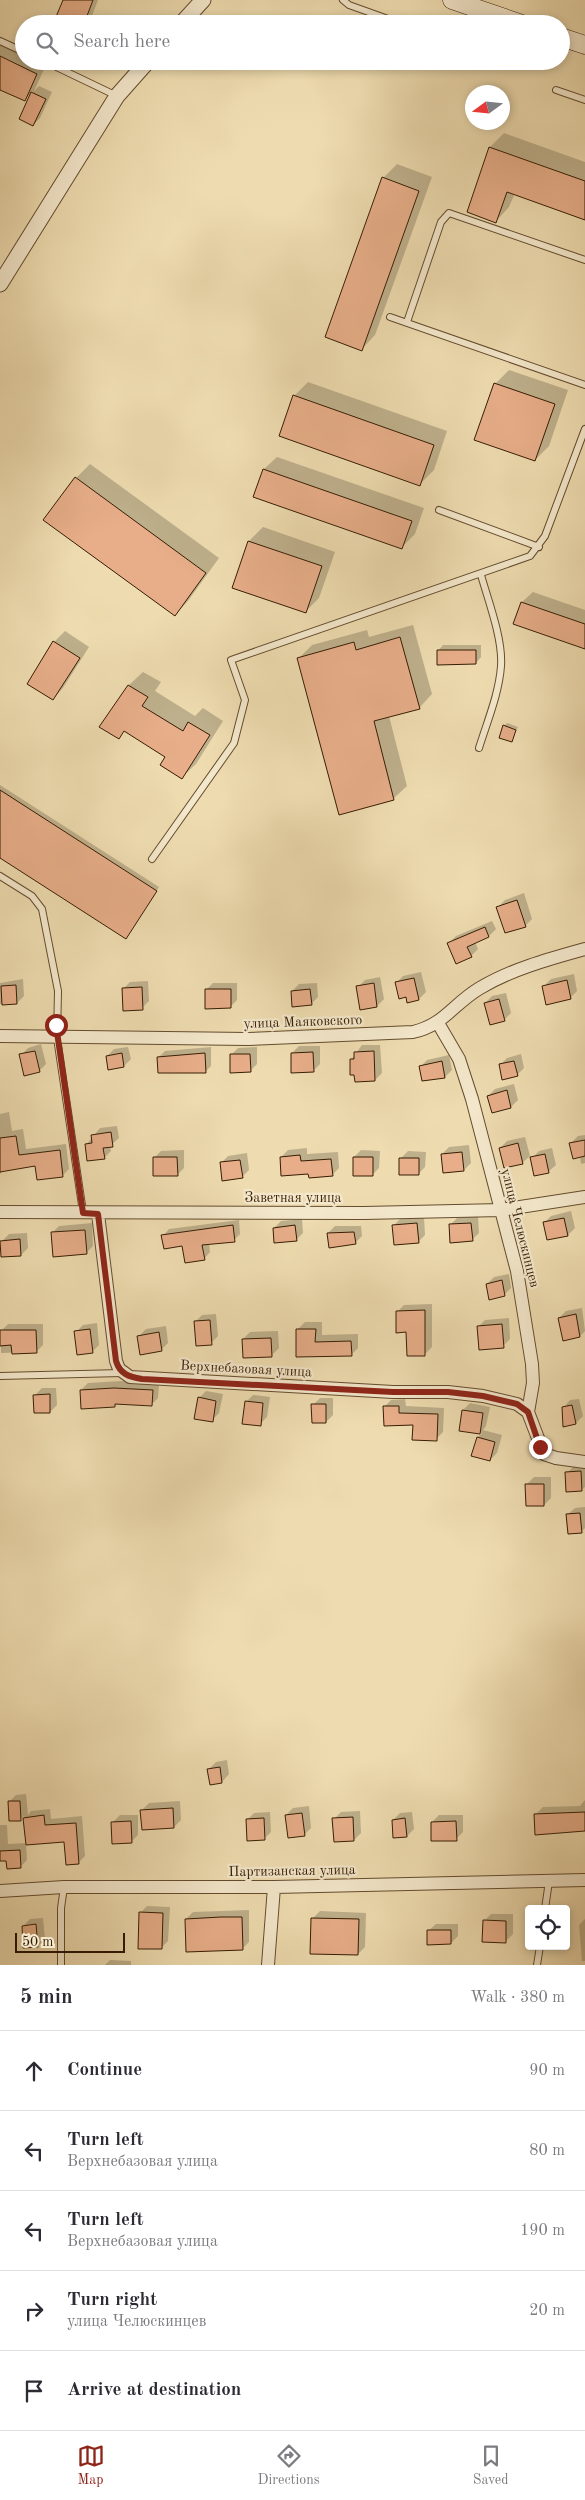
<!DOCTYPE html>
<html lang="en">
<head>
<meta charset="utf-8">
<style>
	:root { --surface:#fff; --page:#f7f7f7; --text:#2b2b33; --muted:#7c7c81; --line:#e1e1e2; --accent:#8f2418 }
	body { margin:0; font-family:"Old Standard TT",serif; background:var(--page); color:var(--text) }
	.controls { position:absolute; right:15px; bottom:15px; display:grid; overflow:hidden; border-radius:5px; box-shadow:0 2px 8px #0003 }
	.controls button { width:45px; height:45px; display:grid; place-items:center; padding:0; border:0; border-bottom:1px solid var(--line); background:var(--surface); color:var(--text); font:25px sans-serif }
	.compass { position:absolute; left:465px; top:85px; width:45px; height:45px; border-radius:50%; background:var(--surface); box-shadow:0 2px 8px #0003; rotate:255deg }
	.scale { position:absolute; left:15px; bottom:12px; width:110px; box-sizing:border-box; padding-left:5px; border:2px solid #361c03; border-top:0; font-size:14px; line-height:18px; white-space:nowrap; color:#361c03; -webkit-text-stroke:4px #f4e8cc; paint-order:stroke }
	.stop { position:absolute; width:15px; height:15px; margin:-11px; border:4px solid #8f2418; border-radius:50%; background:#fff }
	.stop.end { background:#8f2418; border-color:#fff; box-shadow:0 1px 5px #0008 }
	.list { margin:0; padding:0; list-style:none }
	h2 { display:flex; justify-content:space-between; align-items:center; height:65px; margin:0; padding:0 20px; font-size:21px }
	h2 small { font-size:16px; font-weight:400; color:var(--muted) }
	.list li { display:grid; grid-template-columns:32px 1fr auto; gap:15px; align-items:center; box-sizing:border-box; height:80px; padding:0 20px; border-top:1px solid var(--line) }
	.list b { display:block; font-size:19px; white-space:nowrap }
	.list p { margin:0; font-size:16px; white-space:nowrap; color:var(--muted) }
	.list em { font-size:16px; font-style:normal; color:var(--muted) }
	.icon { flex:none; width:28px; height:28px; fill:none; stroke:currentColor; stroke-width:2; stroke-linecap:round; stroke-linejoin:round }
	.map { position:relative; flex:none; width:585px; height:1965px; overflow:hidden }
	.search { position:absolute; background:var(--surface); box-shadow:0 2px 8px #0003; left:15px; right:15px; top:15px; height:55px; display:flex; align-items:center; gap:12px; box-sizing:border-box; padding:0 18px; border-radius:28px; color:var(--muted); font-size:19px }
	.sheet { height:465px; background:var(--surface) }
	nav { display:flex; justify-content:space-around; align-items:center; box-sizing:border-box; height:70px; border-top:1px solid var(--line); background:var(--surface); font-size:14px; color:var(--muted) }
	nav a { display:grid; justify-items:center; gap:2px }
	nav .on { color:var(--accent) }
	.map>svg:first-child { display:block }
	.shadow { fill:#0003 }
	.building { fill:#e7ae89; stroke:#361c03 }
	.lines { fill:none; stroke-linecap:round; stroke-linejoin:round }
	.service-casing { stroke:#644c2e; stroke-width:8 }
	.minor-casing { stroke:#644c2e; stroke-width:14 }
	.tertiary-casing { stroke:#644c2e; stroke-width:17 }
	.secondary-casing { stroke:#361c03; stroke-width:19 }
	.service { stroke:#f4e8cc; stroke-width:6 }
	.minor { stroke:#f4e8cc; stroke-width:12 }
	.tertiary { stroke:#f4e8cc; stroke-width:15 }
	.secondary { stroke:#f4e8cc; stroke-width:18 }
	.route { stroke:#8f2418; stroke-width:6 }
	.labels { text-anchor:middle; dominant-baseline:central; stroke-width:4.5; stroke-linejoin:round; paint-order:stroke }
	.street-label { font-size:14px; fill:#361c03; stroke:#f4e8cc }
</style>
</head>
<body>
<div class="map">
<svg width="585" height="1965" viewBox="0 0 585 1965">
	<rect width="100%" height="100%" fill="#eedcb0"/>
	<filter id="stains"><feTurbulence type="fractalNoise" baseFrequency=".004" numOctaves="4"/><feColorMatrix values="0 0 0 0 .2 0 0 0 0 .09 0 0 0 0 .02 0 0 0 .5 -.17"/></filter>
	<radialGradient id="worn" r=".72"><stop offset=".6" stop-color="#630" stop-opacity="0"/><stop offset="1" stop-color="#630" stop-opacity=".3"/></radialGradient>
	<path class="shadow" d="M64,0H98L89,24H55Z
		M0,41L24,52V61L47,63L34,91L39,86L52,92L40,118L33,125L20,119L33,91L24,100L0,88Z
		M504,133L585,162V219L515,193L509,207L496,221L468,211L490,147Z
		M397,164L432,177L375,335L362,349L383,178Z
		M509,370L568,390L549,446L535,460L495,384Z
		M308,382L447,431L434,470L420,484L294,396Z
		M277,457L424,508L415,534L402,547L264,469Z
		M90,464L219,558L188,601L175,615L76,478Z
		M263,527L335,552L319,598L305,612L249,541Z
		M533,592L585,610V648L515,623L522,602Z
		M413,625L432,694L419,708L389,716L407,786L393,799L299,658L312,645L367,630L369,637Z
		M65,631L89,647L63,688L53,699L28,683L54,642Z
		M443,645H481V657L476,663L438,651Z
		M143,672L161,682L155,691L195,716L203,708L223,721L196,764L182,777L167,756L125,730L118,737L101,726L129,685Z
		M507,723L518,727L511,741L504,726Z
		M0,785L159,887L129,934L0,857Z
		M524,893L532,919L525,926L498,907L505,900Z
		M492,921L496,929L489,936L475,942L478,949L471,956L449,943L456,936Z
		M421,972L426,992L419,999L407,996L396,983L403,976Z
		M574,974L577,991L570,998L544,986L551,979Z
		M380,977L384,999L377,1006L358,987L365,980Z
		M23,979L24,996L17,1003L0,1004V983Z
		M148,981L149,1001L142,1008L123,989L130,982Z
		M213,983H237V1000L230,1007L206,990Z
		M317,983L318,997L311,1004L292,991L299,984Z
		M506,993L511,1013L504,1020L485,1003L492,996Z
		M41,1044L46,1064L39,1071L21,1055L28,1048Z
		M362,1045H380L382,1073L375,1080L355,1074L351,1060Z
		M299,1046H320V1064L313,1071L292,1053Z
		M128,1047L131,1059L124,1066L107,1056L114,1049Z
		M211,1047V1066L205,1072L159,1057L165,1051Z
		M257,1047V1064L250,1071L231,1055L238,1048Z
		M521,1054L524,1068L517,1075L500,1065L507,1058Z
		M449,1055L452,1070L445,1077L420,1067L427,1060Z
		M514,1084L518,1100L511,1107L493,1112L488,1096L495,1089Z
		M9,1112L12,1131L23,1129L26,1149L66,1144L69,1169L62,1176L36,1165L3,1171L0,1174V1114Z
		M117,1126L119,1138L110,1146L111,1151L104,1158L86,1145L100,1128Z
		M585,1135V1163L581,1164L580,1156L571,1143L578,1136Z
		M525,1137L530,1156L523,1162L505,1167L500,1148L507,1141Z
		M469,1145L471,1163L464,1170L442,1154L449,1147Z
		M307,1148V1154L338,1152L339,1168L332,1175L310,1172L281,1157L288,1150Z
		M552,1148L556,1165L548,1172L532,1158L539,1151Z
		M184,1150V1168L177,1175L154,1158L161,1151Z
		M361,1150L380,1151L379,1168L372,1175L354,1157Z
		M408,1151L426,1152L425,1167L418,1174L401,1158Z
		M247,1153L249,1170L242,1177L221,1163L228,1156Z
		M571,1211L575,1228L568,1235L544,1223L551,1216Z
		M478,1216L479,1233L472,1240L450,1225L457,1218Z
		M424,1217L425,1235L418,1242L393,1226L400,1219Z
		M302,1219L303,1233L296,1240L274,1228L281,1221Z
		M239,1220L240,1234L234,1240L209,1243L210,1252L204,1259L183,1245L163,1236L169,1229Z
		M92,1223L93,1246L86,1253L52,1233L59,1226Z
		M335,1226H361L362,1236L355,1243L328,1233Z
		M27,1233L28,1248L21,1255L2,1241L9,1234Z
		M509,1274L511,1288L504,1295L487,1284L494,1277Z
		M432,1304V1347L425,1354L397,1312L404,1305Z
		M582,1308L585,1331L580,1336L559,1318L566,1311Z
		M216,1314L218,1336L211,1343L195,1322L202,1315Z
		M509,1318L510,1339L503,1346L478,1327L485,1320Z
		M305,1322H322V1335L358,1334V1348L351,1355L298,1356V1329Z
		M97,1323L99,1345L92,1352L76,1332L83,1325Z
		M8,1324H43V1345L36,1352L1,1353V1331Z
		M166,1326L168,1343L161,1350L139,1336L146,1329Z
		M278,1331L279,1348L272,1355L243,1339L250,1332Z
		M121,1381L159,1384L158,1398L151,1405L117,1403L114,1406L81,1390L88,1383Z
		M42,1388H56L57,1405L50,1412L35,1395Z
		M206,1391L223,1394L219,1413L212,1420L199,1398Z
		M253,1395L270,1397L267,1417L260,1424L246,1402Z
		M320,1398H333V1415L326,1422L313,1405Z
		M405,1399L406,1406L444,1408L443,1432L436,1439L384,1407L391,1400Z
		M579,1399L583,1416L576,1423L564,1426L563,1408L570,1400Z
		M470,1403L490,1407L486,1426L483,1430L502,1435L497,1453L490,1460L478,1437L482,1433L460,1430L463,1410Z
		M585,1465V1487L581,1490L567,1473L574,1466Z
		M534,1477H551V1498L544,1505L527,1484Z
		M585,1507V1528L581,1532L567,1515L575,1508Z
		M227,1760L229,1774L222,1782L209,1769L216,1762Z
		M26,1794L28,1815L31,1811L50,1809L51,1819L82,1816L85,1856L78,1863L66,1840L26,1844L27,1860L20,1867L7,1860H0V1825H7L8,1844L27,1843L24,1816L20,1819L9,1802L16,1795Z
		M585,1800V1831L536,1814L543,1807L580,1806Z
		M180,1801L181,1820L174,1827L142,1810L149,1803Z
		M309,1806L311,1828L304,1835L286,1815L293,1808Z
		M360,1811L361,1833L354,1840L334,1819L341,1812Z
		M270,1812L271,1832L264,1839L247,1820L254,1813Z
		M412,1812L414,1829L407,1836L393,1820L400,1813Z
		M120,1815H138V1835L131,1842L113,1822Z
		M439,1815H463V1832L456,1839L432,1822Z
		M147,1906L170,1907L168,1941L161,1948L140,1913Z
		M249,1910V1942L242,1949L186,1919L193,1912Z
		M320,1911L366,1913L365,1947L358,1954L313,1918Z
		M491,1914H513V1934L506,1941L484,1921Z
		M43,1918L45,1939L38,1946L23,1926L30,1919Z
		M585,1919V1961H582L579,1925Z
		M436,1924H458V1936L451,1943L428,1931Z
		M110,1960L131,1961V1965H105Z"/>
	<path class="building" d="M63,0H93L84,24H53Z
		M0,56L37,74L25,101L0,90Z
		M31,92L46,99L33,126L19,119Z
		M489,147L585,181V220L507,192L496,223L467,212Z
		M382,177L419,191L362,351L325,337Z
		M494,383L555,404L535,461L474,440Z
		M293,395L434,445L420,486L279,436Z
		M263,469L412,521L402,549L253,497Z
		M75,477L206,573L175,616L43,520Z
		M248,541L322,566L306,613L232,588Z
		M521,602L585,624V649L513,624Z
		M400,637L420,709L374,721L394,800L339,815L297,658L354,642L356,650Z
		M53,641L80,658L53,700L27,684Z
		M437,650H476V664L437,665Z
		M128,685L148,697L142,706L183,731L188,722L210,735L182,779L160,765L165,757L124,731L119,739L99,727Z
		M503,725L516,730L512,742L499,738Z
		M0,790L157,891L126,939L0,858Z
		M517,900L526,927L505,933L496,907Z
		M485,927L489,937L467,947L472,957L456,964L447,943Z
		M414,978L419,1000L407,1003L406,997L399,999L395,982Z
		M567,980L571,999L546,1005L542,986Z
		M374,983L377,1007L360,1010L356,986Z
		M16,985L17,1004L2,1005L1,986Z
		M142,987L143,1010L123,1011L122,988Z
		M205,989H231V1008L205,1009Z
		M310,989L312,1005L292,1007L291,991Z
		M499,999L505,1021L490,1025L484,1003Z
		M35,1051L40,1072L24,1076L19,1054Z
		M374,1051L375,1081L355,1082L354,1075H350V1059H354V1052Z
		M313,1052L314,1072L291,1073V1053Z
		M122,1053L124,1067L108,1070L106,1056Z
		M205,1053L206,1073H158L157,1057Z
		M230,1054H250L251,1072L230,1073Z
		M442,1061L445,1078L422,1081L419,1066Z
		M514,1061L518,1076L502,1080L499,1064Z
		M507,1090L511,1108L492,1113L487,1096Z
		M111,1132L113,1147L103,1148L105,1159L87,1161L85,1144L92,1143L91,1135Z
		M16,1136L19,1155L60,1150L63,1177L37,1180L35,1166L0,1172V1138Z
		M585,1140V1156L573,1159L569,1143Z
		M518,1143L523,1164L504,1168L499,1148Z
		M462,1152L464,1171L443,1173L441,1154Z
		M545,1154L549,1173L534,1176L530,1157Z
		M300,1155L301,1161L331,1159L333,1176L309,1178L308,1174L281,1176L280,1157Z
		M153,1157H177L178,1176H153Z
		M353,1157H373V1176H353Z
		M399,1158H419V1175H399Z
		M240,1160L243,1178L222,1181L220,1162Z
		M564,1218L568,1236L547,1240L543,1222Z
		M417,1223L419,1243L394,1245L392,1225Z
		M471,1223L473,1241L450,1243L449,1224Z
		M233,1225L235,1242L202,1245L205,1260L185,1263L182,1246L164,1249L161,1235Z
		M295,1225L297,1241L274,1243L273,1228Z
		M85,1230L87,1254L53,1257L51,1232Z
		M354,1232L356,1244L329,1248L327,1233Z
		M20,1239L21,1256L1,1257L0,1241Z
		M502,1280L505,1296L489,1300L486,1284Z
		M425,1310V1356H407L406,1332L396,1333V1311Z
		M576,1314L580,1337L563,1341L558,1318Z
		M210,1320L212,1345L196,1346L194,1321Z
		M502,1324L504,1348L479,1350L477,1326Z
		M90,1329L93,1353L77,1355L74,1331Z
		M296,1329H316L315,1342L351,1341L352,1356L296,1357Z
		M0,1330H36L37,1353L12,1354L11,1345L0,1346Z
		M159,1332L162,1351L140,1355L137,1336Z
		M271,1338L272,1357L243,1358L242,1339Z
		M114,1388L153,1390L152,1406L115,1404V1407L81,1409L80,1390Z
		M50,1394V1413H34L33,1395Z
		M198,1397L216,1401L213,1422L194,1419Z
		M245,1401L263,1403L261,1426L242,1424Z
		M311,1404H326V1423H312Z
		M572,1405L576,1424L563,1427L562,1407Z
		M383,1406H399V1413L438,1414L437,1441L412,1440L413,1425L384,1426Z
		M462,1410L483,1413L480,1434L459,1431Z
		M477,1437L495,1442L490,1461L471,1456Z
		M581,1471L582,1491L566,1492L565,1472Z
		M525,1484H544V1506H526Z
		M580,1513L582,1533L568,1534L566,1514Z
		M220,1767L222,1783L210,1785L207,1769Z
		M8,1801H20L21,1821H9Z
		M173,1808L174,1828L142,1830L140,1810Z
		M585,1812V1831L535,1835L534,1814Z
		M302,1813L305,1836L288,1838L285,1815Z
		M44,1815L45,1825L76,1823L79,1864L66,1865L64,1842L26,1845L23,1818Z
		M353,1817L354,1841L334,1842L332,1818Z
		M264,1818L265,1840L247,1841L246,1819Z
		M405,1818L407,1837L393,1838L392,1820Z
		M131,1821L132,1843L112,1844L111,1822Z
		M456,1821L457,1841H431V1822Z
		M20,1850L21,1868L7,1869L6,1861H0V1851Z
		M139,1912L163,1913L162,1949H138Z
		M221,1917H242L243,1950L186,1952L185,1919Z
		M311,1918L359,1919L358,1955L310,1954Z
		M483,1920L506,1921V1943L482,1942Z
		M36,1924L38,1947L23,1948L22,1926Z
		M427,1930H451V1944L427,1945Z"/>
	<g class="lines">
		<g class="service-casing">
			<path id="service" d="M343,0L349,5L402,24
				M0,41L24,52
				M44,61L117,96
				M556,90L585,100
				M390,317L585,385
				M407,322L441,222L449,213L585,260
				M439,510L539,547
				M479,748C487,722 499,694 501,666C503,639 488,600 481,575
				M152,859L234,743L245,700L231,660L530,556L545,536L585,429
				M0,876L32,896L42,909L58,991L57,1038L83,1212
				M0,1376L122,1373
				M545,1909L549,1881
				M61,1965V1908L64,1887
				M537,1965L540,1946"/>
		</g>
		<g class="minor-casing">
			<path id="minor" d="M438,1023L459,1059L472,1099L517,1271L532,1364L533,1383L528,1412L544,1454L556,1458L585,1462
				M0,1036L248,1039L413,1032C444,1025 453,1004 480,988C512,969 549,959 585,949
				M0,1212L364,1213L501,1210L585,1197
				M98,1214L116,1361L119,1369L130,1377L393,1392H448L483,1396L517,1404L528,1412
				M0,1891L64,1887H274L585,1880
				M268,1965L274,1887"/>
		</g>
		<g class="tertiary-casing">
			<path id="tertiary" d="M181,24L203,0
				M0,284L117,96L148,61"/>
		</g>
		<g class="secondary-casing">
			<path id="secondary" d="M452,0L522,24
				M561,37L585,45"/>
		</g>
		<use href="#service" class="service"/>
		<use href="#minor" class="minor"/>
		<use href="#tertiary" class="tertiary"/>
		<use href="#secondary" class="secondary"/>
	</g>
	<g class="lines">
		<path class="route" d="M56,1025L83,1213L98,1214L116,1361C120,1374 129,1377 142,1379L393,1392H448L483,1396L517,1404L528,1412L540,1447"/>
	</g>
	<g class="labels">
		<g class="street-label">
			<text transform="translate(303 1022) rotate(-2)">улица Маяковского</text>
			<text x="293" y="1198">Заветная улица</text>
			<text transform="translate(520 1228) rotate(76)">улица Челюскинцев</text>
			<text transform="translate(246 1369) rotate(3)">Верхнебазовая улица</text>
			<text transform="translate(292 1871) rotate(-1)">Партизанская улица</text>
		</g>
	</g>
	<rect width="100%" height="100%" filter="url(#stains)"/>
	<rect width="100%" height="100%" fill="url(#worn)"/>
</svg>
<div class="controls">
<button><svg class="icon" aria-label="locate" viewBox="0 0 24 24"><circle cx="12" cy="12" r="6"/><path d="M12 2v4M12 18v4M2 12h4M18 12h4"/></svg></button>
</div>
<svg class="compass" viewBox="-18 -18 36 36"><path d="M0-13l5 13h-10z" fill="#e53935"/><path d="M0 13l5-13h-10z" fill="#7c7c81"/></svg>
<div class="scale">50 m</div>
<div class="stop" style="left:56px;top:1025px"></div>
<div class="stop end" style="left:540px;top:1447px"></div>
<div class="search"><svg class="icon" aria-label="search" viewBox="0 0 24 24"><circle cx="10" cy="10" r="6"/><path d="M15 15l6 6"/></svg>Search here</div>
</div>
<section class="sheet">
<h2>5 min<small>Walk · 380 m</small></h2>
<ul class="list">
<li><svg class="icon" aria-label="ahead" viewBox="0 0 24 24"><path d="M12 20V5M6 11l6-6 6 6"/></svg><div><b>Continue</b></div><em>90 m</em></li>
<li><svg class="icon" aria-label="left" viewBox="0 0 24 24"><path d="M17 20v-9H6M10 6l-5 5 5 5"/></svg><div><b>Turn left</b><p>Верхнебазовая улица</p></div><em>80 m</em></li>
<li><svg class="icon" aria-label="left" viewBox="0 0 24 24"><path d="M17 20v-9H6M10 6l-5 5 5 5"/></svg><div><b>Turn left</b><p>Верхнебазовая улица</p></div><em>190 m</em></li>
<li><svg class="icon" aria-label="right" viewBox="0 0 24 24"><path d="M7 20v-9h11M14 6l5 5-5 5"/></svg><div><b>Turn right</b><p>улица Челюскинцев</p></div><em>20 m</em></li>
<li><svg class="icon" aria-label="arrive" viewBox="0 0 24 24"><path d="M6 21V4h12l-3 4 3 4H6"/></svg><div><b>Arrive at destination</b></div></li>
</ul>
</section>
<nav>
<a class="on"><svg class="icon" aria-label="map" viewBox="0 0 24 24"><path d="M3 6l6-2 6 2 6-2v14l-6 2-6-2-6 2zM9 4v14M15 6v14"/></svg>Map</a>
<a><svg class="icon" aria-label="directions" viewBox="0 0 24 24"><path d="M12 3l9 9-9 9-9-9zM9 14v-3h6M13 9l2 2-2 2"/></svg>Directions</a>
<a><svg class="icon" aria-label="saved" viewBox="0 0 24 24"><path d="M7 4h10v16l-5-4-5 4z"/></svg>Saved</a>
</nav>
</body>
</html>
